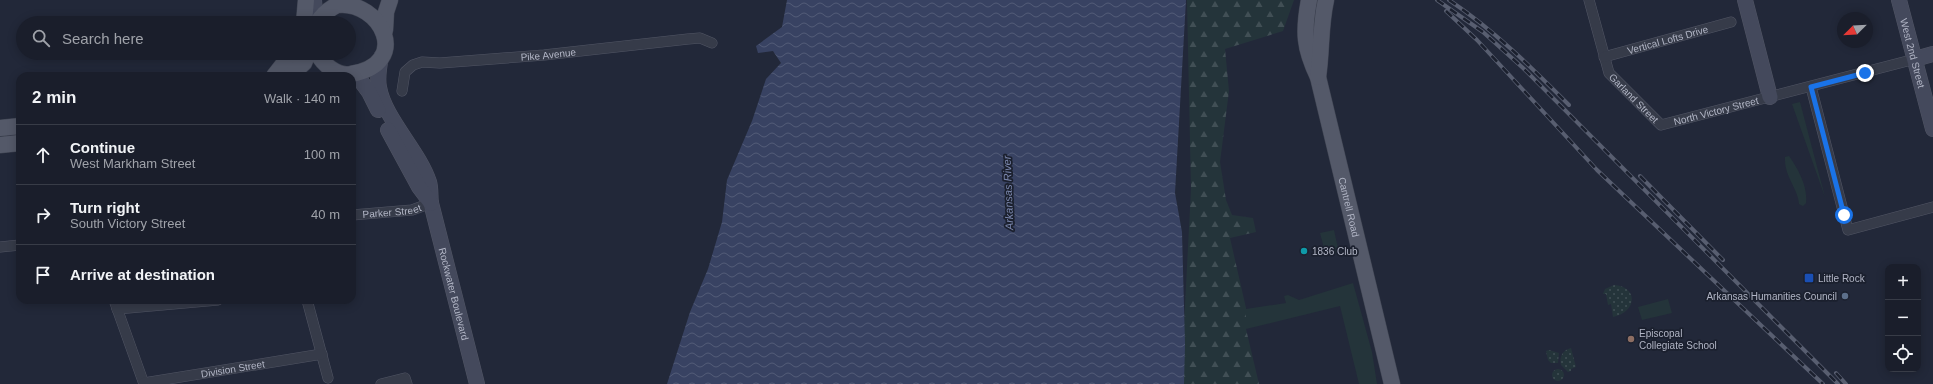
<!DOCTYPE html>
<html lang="en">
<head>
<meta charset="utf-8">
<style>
	:root { --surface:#1a1e2b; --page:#232733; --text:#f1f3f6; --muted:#9fa2a9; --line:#383c47 }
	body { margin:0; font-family:Arial,sans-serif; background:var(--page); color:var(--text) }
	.controls { position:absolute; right:12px; bottom:12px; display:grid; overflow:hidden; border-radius:8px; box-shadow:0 2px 10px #0003 }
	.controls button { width:36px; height:36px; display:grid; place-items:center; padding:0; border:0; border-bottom:1px solid var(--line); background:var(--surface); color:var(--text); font:20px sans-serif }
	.compass { position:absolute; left:1837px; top:12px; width:36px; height:36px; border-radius:50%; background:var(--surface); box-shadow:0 2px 10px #0003; rotate:246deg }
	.stop { position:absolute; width:12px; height:12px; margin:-9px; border:3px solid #1a73e8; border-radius:50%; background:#fff }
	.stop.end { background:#1a73e8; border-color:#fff; box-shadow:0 1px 4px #0008 }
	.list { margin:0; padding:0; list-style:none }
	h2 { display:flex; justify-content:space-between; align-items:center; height:52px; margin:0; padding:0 16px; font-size:17px }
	h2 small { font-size:13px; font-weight:400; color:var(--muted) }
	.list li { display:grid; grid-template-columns:26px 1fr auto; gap:12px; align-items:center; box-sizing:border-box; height:60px; padding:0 16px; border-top:1px solid var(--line) }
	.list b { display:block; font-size:15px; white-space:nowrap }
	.list p { margin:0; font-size:13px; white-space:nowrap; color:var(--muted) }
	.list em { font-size:13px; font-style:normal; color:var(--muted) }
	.icon { flex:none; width:22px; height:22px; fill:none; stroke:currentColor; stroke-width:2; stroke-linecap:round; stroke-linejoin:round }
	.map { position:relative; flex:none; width:1933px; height:384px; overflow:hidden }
	.search { position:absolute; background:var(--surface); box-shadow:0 2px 10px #0003; left:16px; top:16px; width:340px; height:44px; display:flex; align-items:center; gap:10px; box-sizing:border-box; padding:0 14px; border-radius:22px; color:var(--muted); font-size:15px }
	.panel { position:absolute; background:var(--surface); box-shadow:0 2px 10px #0003; left:16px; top:72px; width:340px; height:232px; border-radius:12px }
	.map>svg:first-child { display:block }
	.green { fill:#24343a }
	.forest { fill:url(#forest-firs) }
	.park { fill:url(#park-dots) }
	.water { fill:url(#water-waves) }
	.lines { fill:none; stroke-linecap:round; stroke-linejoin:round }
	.street-casing { stroke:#515564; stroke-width:11 }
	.secondary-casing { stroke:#515564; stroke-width:16 }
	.primary-casing { stroke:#3f4452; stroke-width:17 }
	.street { stroke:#363b49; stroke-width:10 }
	.secondary { stroke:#44495c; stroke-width:15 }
	.primary { stroke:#545969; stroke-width:16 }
	.rail-casing { stroke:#585e70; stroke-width:4 }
	.rail { stroke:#1b202e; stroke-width:2.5; stroke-dasharray:8; stroke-linecap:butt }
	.route { stroke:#1a73e8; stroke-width:5 }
	.culture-dot { fill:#0f9aa8; stroke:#1b202e; stroke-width:1.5 }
	.transit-dot { fill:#1a4fb4; stroke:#1b202e; stroke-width:1.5 }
	.service-dot { fill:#5c6f8a; stroke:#1b202e; stroke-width:1.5 }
	.education-dot { fill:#8d6e63; stroke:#1b202e; stroke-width:1.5 }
	.labels { text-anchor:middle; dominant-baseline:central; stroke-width:3.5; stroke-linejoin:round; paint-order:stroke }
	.street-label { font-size:10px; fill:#b1b5c5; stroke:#1b202e }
	.poi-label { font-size:10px; fill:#b1b5c5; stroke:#1b202e; text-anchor:start }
	.water-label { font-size:11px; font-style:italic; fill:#7a86ac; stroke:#1b202e }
</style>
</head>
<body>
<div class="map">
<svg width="1933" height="384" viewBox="0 0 1933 384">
	<defs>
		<pattern id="forest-firs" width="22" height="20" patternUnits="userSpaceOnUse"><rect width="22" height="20" fill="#24343a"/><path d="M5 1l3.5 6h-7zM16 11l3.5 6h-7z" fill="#414f55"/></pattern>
		<pattern id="park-dots" width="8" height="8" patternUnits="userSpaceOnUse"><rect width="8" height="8" fill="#24343a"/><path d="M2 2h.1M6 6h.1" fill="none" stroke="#414f55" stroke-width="1.8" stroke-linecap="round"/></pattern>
		<pattern id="water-waves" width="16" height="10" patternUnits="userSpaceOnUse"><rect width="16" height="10" fill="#384262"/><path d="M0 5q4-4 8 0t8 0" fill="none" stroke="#525b77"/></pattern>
	</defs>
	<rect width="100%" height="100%" fill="#222839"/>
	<path class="green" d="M1800,102L1825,197L1792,104Z
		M1789,156C1798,169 1808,186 1806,203L1803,206L1799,204C1798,188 1784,177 1785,157Z
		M1334,230L1339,253L1326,256L1320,233Z
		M1353,283L1372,352L1377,384H1359L1340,306L1246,329V309L1286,303L1284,296L1288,295L1299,300Z
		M1668,299L1672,313L1642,320L1638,307Z"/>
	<path class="forest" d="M1187,0H1294L1283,31L1225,49L1229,91L1220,162L1226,200L1232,215L1253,218L1256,232L1230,238L1246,308V329L1259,384H1181L1191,189Z"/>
	<path class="park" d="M1614,285C1638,286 1638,312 1613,317L1611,304L1608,305L1606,294H1603L1605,289Z
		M1571,348L1576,367L1571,369V371L1568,372L1561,365C1559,356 1563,350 1571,348Z
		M1549,350L1559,353L1558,363H1551L1548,360L1546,351Z
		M1552 375a6 6 0 1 1 12 0a6 6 0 1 1-12 0Z"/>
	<path class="water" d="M787,0H1186L1175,193L1182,232L1185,344L1184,384H667L690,312L708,269L722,222L727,180L752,121L766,79L781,63L773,51L758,53L756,46L782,27Z"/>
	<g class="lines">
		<g class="street-casing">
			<g id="street">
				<path id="s1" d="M1589,0L1609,73L1661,125L1915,59"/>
				<path id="s2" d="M1604,57L1731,22"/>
				<path d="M1811,87L1848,230L1933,207"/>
				<path id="s3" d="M402,91L405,72L413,65L422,62L440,63L544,55L688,39L700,38L712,43"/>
				<path id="s4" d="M352,215L412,210L431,203"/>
				<path d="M0,247L20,245"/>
				<path d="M114,300L144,384"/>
				<path d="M307,300L328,378"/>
				<path d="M117,309L218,300"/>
				<path id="s5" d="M144,383L322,354"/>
				<path d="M381,384L405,378L407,384"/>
			</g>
		</g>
		<g class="secondary-casing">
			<g id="secondary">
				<path d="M314,0L316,23"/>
				<path d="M1745,0L1770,97"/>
				<path id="s6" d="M1899,0L1933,129"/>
				<path id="s7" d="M381,57C379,67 377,77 379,87C384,118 419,151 429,182C431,188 430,197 431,203L477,384"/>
				<path d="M1915,59L1933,54"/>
				<path d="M355,73L369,92L378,110"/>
				<path d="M388,130L419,187L431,203"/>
			</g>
		</g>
		<g class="primary-casing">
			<g id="primary">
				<path id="s8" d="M1309,0C1303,32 1304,48 1318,77L1392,384"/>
				<path d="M304,23L306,0"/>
				<path d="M385,30L386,12L390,0"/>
				<path d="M317,53C323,64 337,77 351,74C413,64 381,0 337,5C329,9 322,15 317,23"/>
				<path d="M274,76L292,53"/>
				<path d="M290,76L304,63L308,53"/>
				<path d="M1318,77C1322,51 1320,26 1326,0"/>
				<path d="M0,128L20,126"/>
				<path d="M0,145L20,143"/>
			</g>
		</g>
		<use href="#street" class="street"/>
		<use href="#secondary" class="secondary"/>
		<use href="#primary" class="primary"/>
		<g class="rail-casing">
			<path id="rail" d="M1437,0L1483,32L1523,68L1838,384
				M1449,0C1494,30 1531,67 1569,105
				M1446,11L1477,40L1597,170L1823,384
				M1640,176L1723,260
				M1836,373L1846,384"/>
		</g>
		<use href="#rail" class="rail"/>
	</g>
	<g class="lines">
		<path class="route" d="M1844,215L1811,87L1865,73"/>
	</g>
	<circle class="culture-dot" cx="1304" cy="251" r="4"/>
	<rect class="transit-dot" x="1804" y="273" width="10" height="10" rx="2"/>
	<circle class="service-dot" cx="1845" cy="296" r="4"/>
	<circle class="education-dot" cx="1631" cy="339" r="4"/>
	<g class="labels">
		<g class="street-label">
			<text stroke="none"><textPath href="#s2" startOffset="66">Vertical Lofts Drive</textPath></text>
			<text stroke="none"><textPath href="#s6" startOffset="55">West 2nd Street</textPath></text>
			<text stroke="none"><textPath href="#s3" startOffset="166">Pike Avenue</textPath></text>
			<text stroke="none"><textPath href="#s1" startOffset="111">Garland Street</textPath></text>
			<text stroke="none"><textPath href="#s1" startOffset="206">North Victory Street</textPath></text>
			<text stroke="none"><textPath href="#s8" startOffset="213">Cantrell Road</textPath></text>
			<text stroke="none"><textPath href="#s4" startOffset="40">Parker Street</textPath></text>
			<text stroke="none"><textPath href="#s7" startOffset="253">Rockwater Boulevard</textPath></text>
			<text stroke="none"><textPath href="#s5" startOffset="90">Division Street</textPath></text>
		</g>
		<g class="poi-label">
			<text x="1312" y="251">1836 Club</text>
			<text x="1818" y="278">Little Rock</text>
			<text x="1837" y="296" text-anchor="end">Arkansas Humanities Council</text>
			<text x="1639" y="333">Episcopal<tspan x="1639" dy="12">Collegiate School</tspan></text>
		</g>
		<g class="water-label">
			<text transform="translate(1008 193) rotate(-92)">Arkansas River</text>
		</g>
	</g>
</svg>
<div class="controls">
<button>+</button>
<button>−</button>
<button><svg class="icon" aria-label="locate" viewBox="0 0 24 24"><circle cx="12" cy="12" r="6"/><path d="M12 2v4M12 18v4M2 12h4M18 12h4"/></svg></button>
</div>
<svg class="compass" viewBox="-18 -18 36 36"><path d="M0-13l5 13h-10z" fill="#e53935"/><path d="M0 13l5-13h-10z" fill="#9fa2a9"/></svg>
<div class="stop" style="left:1844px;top:215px"></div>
<div class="stop end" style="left:1865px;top:73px"></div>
<div class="search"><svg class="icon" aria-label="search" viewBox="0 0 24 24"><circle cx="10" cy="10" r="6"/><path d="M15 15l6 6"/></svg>Search here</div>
<section class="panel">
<h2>2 min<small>Walk · 140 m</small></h2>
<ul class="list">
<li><svg class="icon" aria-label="ahead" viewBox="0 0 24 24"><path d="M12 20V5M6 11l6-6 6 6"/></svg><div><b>Continue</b><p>West Markham Street</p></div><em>100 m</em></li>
<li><svg class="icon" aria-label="right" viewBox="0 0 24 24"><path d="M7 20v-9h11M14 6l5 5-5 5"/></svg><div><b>Turn right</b><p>South Victory Street</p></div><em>40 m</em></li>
<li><svg class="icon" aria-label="arrive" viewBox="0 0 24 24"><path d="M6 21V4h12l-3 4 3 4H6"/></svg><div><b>Arrive at destination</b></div></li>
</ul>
</section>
</div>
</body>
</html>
